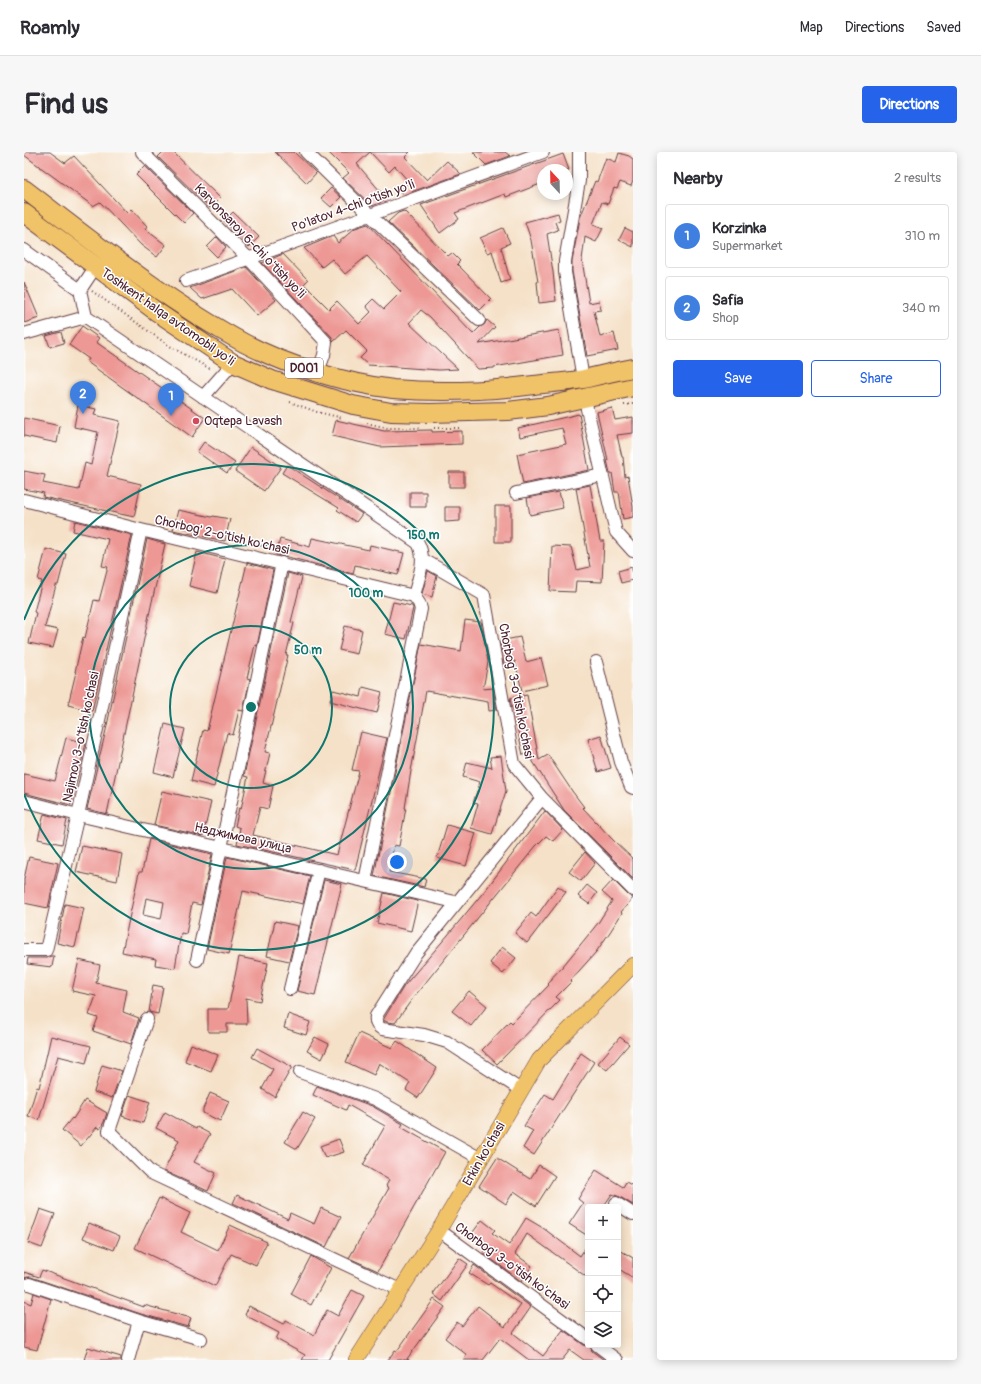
<!DOCTYPE html>
<html lang="en">
<head>
<meta charset="utf-8">
<style>
	:root { --surface:#fff; --page:#f7f7f7; --text:#2b2b33; --muted:#7c7c81; --line:#e1e1e2; --accent:#2563eb }
	body { margin:0; font-family:Pangolin,sans-serif; background:var(--page); color:var(--text) }
	.controls { position:absolute; right:12px; bottom:12px; display:grid; overflow:hidden; border-radius:4px; box-shadow:0 2px 10px #0003 }
	.controls button { width:36px; height:36px; display:grid; place-items:center; padding:0; border:0; border-bottom:1px solid var(--line); background:var(--surface); color:var(--text); font:20px sans-serif }
	.compass { position:absolute; left:513px; top:12px; width:36px; height:36px; border-radius:50%; background:var(--surface); box-shadow:0 2px 10px #0003; rotate:338deg }
	.you { position:absolute; left:373px; top:710px; width:14px; height:14px; margin:-10px; border:3px solid #fff; border-radius:50%; background:#1a73e8; box-shadow:0 0 0 6px #1a73e833 }
	.badge { display:grid; place-items:center; width:26px; height:26px; border-radius:50%; background:var(--accent); color:#fff; font-size:13px; font-weight:700 }
	.pin { position:absolute; translate:-50% -33px; filter:drop-shadow(0 1px 2px #0008) }
	.pin::after { content:''; position:absolute; top:21px; width:14px; height:12px; background:inherit; clip-path:polygon(0 0,100% 0,50% 100%) }
	.list { margin:0; padding:0; list-style:none }
	h2 { display:flex; justify-content:space-between; align-items:center; height:52px; margin:0; padding:0 16px; font-size:17px }
	h2 small { font-size:13px; font-weight:400; color:var(--muted) }
	.list li { display:grid; grid-template-columns:26px 1fr auto; gap:12px; align-items:center; box-sizing:border-box; height:64px; margin:0 8px 8px; padding:0 8px; border:1px solid var(--line); border-radius:4px }
	.list b { display:block; font-size:15px; white-space:nowrap }
	.list p { margin:0; font-size:13px; white-space:nowrap; color:var(--muted) }
	.list em { font-size:13px; font-style:normal; color:var(--muted) }
	.actions { display:flex; gap:8px; padding:12px 16px }
	.actions a { flex:1; padding:9px 0; border:1px solid var(--accent); border-radius:4px; text-align:center; font-size:14px; color:var(--accent) }
	.actions .main { background:var(--accent); color:#fff }
	.icon { flex:none; width:22px; height:22px; fill:none; stroke:currentColor; stroke-width:2; stroke-linecap:round; stroke-linejoin:round }
	.map { position:relative; flex:none; width:609px; height:1208px; overflow:hidden; border-radius:4px }
	header { display:flex; align-items:center; gap:24px; box-sizing:border-box; height:56px; padding:0 20px; background:var(--surface); border-bottom:1px solid var(--line) }
	header strong { font-size:19px }
	nav { display:flex; gap:22px; margin-inline-start:auto; font-size:14px }
	.intro { display:flex; align-items:center; justify-content:space-between; box-sizing:border-box; height:96px; padding:0 24px }
	h1 { margin:0; font-size:28px }
	.button { padding:10px 18px; border-radius:4px; background:var(--accent); color:#fff; font-size:14px; font-weight:700 }
	main { display:flex; gap:24px; padding:0 24px }
	aside { flex:1; background:var(--surface); border-radius:4px; box-shadow:0 2px 10px #0003 }
	.map>svg:first-child { display:block }
	.building { fill:#ed9894; fill-rule:evenodd }
	.lines { fill:none; stroke-linecap:round; stroke-linejoin:round }
	.minor-casing { stroke:#643c43; stroke-width:14 }
	.major-casing { stroke:#643c43; stroke-width:16 }
	.highway-casing { stroke:#643c43; stroke-width:20 }
	.path { stroke:#643c43; stroke-width:2; stroke-dasharray:1 3; stroke-linecap:butt }
	.minor { stroke:#fff; stroke-width:12 }
	.major { stroke:#f1c369; stroke-width:15 }
	.highway { stroke:#f1c369; stroke-width:18 }
	.ring { fill:none; stroke:#0f766e; stroke-width:2 }
	.poi-dot { fill:#d1495b; stroke:#fff; stroke-width:1.5 }
	.labels { text-anchor:middle; dominant-baseline:central; stroke-width:3; stroke-linejoin:round; paint-order:stroke }
	.shield { fill:#fff; stroke:#80626b; stroke-width:1 }
	.shield-label { font-size:12px; font-weight:bold; fill:#4a1f2b }
	.street-label { font-size:13px; fill:#4a1f2b; stroke:#fff }
	.poi-label { font-size:13px; fill:#4a1f2b; stroke:#fff; text-anchor:start }
	.centre { fill:#0f766e; stroke:#fff; stroke-width:2 }
	.ring-label { font-size:12px; text-anchor:middle; font-weight:bold; fill:#0f766e; stroke:#fff; stroke-width:3; stroke-linejoin:round; paint-order:stroke }
</style>
</head>
<body>
<header>
<strong>Roamly</strong>
<nav><a>Map</a><a>Directions</a><a>Saved</a></nav>
</header>
<div class="intro"><h1>Find us</h1><a class="button">Directions</a></div>
<main>
<div class="map">
<svg width="609" height="1208" viewBox="0 0 609 1208">
	<rect width="100%" height="100%" fill="#fff"/>
	<filter id="ink" filterUnits="userSpaceOnUse"><feTurbulence type="fractalNoise" baseFrequency=".025" numOctaves="2"/><feDisplacementMap in="SourceGraphic" scale="8" xChannelSelector="R" yChannelSelector="G"/><feConvolveMatrix kernelMatrix="1 2 1 2 8 2 1 2 1" color-interpolation-filters="sRGB"/></filter>
	<filter id="wash" filterUnits="userSpaceOnUse"><feTurbulence type="fractalNoise" baseFrequency=".012" numOctaves="4" result="noise"/><feDisplacementMap in="SourceGraphic" scale="16" xChannelSelector="R" yChannelSelector="G"/><feGaussianBlur stdDeviation="0.9" result="paint"/><feColorMatrix in="noise" values="0 0 0 0 0 0 0 0 0 0 0 0 0 0 0 0 0 1.4 0 .05"/><feComposite in="paint" operator="in"/></filter>
	<g filter="url(#wash)">
		<rect width="100%" height="100%" fill="#f5e1c8"/>
		<g id="blocks">
			<path class="building" d="M0,0H26L41,11L50,4L103,61L107,57L123,74L121,77L142,93L133,105L117,93L76,50L69,54L0,3Z
				M139,0H149L196,46L186,56L134,5Z
				M251,0H270L292,21L283,31Z
				M304,0H386L381,5L403,28L423,9L437,22L379,43L376,39L385,30L371,14L365,20L346,0L333,12L362,46L356,51L348,54L319,26L325,21Z
				M449,0H481L486,4L462,13Z
				M595,1L605,4L609,7V29L607,34L596,30L593,37L590,36L584,52L578,50L569,72L579,76L572,90L561,85L558,108L565,151L575,149L577,158L570,159L576,185L590,181L594,198L563,204L548,119V110L556,66L571,29L573,30L582,6L592,10Z
				M539,2L545,18H519V31L482,45L481,42L431,61L435,67L416,81L397,53Z
				M121,14L169,61L160,71L112,23Z
				M307,36L317,45L307,55L297,46Z
				M380,59L424,104L428,101L436,109L433,112L467,147L456,158L364,70L374,61Z
				M209,60L235,85L225,95L200,69Z
				M534,61L536,68L531,70L534,78L523,82L529,120L532,149L515,151L513,130H514L507,88L501,70Z
				M344,72L449,182L456,175L460,173L463,168L471,175L455,192L535,178L539,203L470,215V216L454,217L406,165L397,158L385,171L434,217L415,218L344,213L336,206L343,199L322,178L309,190L308,185L238,111L259,102L284,128L280,132L305,157L313,149L335,172L347,160L342,154L349,147L360,157L377,140L343,104L321,122L308,107L298,115L280,96L309,84L314,91L331,76Z
				M479,76L486,91L477,95L486,128L477,131L468,99L463,101L456,86Z
				M601,76L609,80V95L595,88Z
				M193,85L202,95L193,105L183,95Z
				M222,115L252,148L233,164L208,137L178,147L166,136Z
				M0,130L15,166L0,171Z
				M58,174L75,186L72,190L181,266L168,285L63,210L65,207L45,193Z
				M37,180L40,191L26,195L22,184Z
				M54,253L72,257L70,263L96,269L83,324L117,332L110,365L19,345L20,341L0,337V319L21,323L19,331L55,338L61,311L67,313L74,280L50,275Z
				M588,256L591,268L609,265V281L593,283L598,305H599L601,325L604,324L609,355V365L599,367L595,340H591L588,321H586L583,308H584L573,260Z
				M555,262L565,318L499,332L493,302L542,292L538,276L496,285L494,276Z
				M0,266L36,274L33,291L0,284Z
				M312,268L360,279L408,278V280L438,279V292L356,295L308,284Z
				M180,290L211,311L203,321L173,300Z
				M227,295L257,315L240,339L211,319Z
				M263,313L338,362L332,370L313,358L315,356L258,321Z
				M425,320H440V335H425Z
				M566,333L576,389H580L578,430L552,429L551,440L526,439L528,394L547,395L553,418L566,415L552,336Z
				M386,340H402V355H386Z
				M535,340L539,356L506,363L503,346Z
				M471,354H487V390H471Z
				M421,355H436V369L421,370Z
				M154,358L188,365L189,364L206,367L201,389L149,378Z
				M51,369L108,383L68,559L44,553L52,520H51L59,485L61,486L70,448L75,449L84,415L78,414L84,387L49,379Z
				M288,386L345,398L346,393L380,401L374,423L331,413L329,422L260,404L252,403L256,387L286,395Z
				M123,387L141,392L125,463L83,662L63,657L82,578Z
				M22,397L42,402L34,433H32L21,475L34,478L29,496L5,491L12,461L10,460L18,429L14,428Z
				M173,400L201,407L193,441L165,434Z
				M223,411L249,418L233,494L231,493L223,526L226,527L219,559L215,558L209,583L203,581L190,635L167,629L179,578L183,579Z
				M608,415L609,428L597,431L594,419Z
				M404,419L413,424L408,445L398,442Z
				M264,421L278,425L267,470L270,471L262,503H264L241,600L246,601L239,631L249,634L244,657L236,655L229,683L313,703L335,619L328,618L337,580L363,586L331,718L213,692L216,676L211,674L215,656L217,657L224,625L220,624Z
				M369,450L388,454L389,456L382,487L361,482Z
				M441,468L457,470L464,510L459,537L469,536L473,558L465,559L464,550L402,539L387,619L381,656H382L375,694L370,693L365,720L402,727L400,735L350,724L397,492L437,499Z
				M321,474L338,478L333,502L315,498Z
				M496,485L502,510L517,506L524,533L498,539L491,509L480,512L476,489Z
				M339,535L358,540L353,561L306,549L309,538L337,545Z
				M503,543L515,608L524,603L548,639L560,655L559,656L588,687L609,707V727L540,658L504,602L499,603L489,556H488L486,546Z
				M141,572L161,577L149,625L130,620Z
				M577,583L587,616L574,620L564,587Z
				M42,586L62,591L47,653L0,641V622L31,629Z
				M477,604L482,639L468,682L447,676L454,652L449,651L456,630L439,625L443,610L468,616L466,605Z
				M138,639L187,650L179,684L130,673Z
				M521,659L539,678L529,689L522,684L512,694L389,846L371,871L363,870L359,868L380,834L424,783L463,736Z
				M20,662L43,668L38,692L14,687Z
				M423,673L452,681L442,714L413,706Z
				M125,687L188,702L177,753L168,751L162,782L157,781L151,816L131,813L132,807L98,800L115,720H118ZM122,746L140,750L137,767L119,763Z
				M58,694L98,702L93,729L52,720Z
				M561,700L571,711L557,729L545,720Z
				M5,705L34,711L24,756L0,751V727Z
				M203,705L286,724L279,752L219,739L205,802L183,797Z
				M300,728L318,732L291,843L273,839Z
				M589,728L604,743L609,746L597,760L598,761L586,780L572,800L546,829L547,830L532,845L536,848L473,912L458,898L486,869L488,871L525,833L523,831L539,814L574,771L588,749L578,740Z
				M563,733L573,741L565,752L554,744Z
				M534,734L542,740L503,791L491,781L507,761L512,765Z
				M360,741L394,749L387,779L353,771Z
				M41,752L60,756L51,795L33,791Z
				M251,769L274,774L265,809L243,804Z
				M478,795L492,806L479,822L466,811Z
				M27,804H30L28,815L3,812L4,806H22Z
				M215,805L244,811L236,849L222,846L223,872H203V880H184V857H204Z
				M55,808L76,813L72,831L103,838L99,860L115,866L107,892L69,879L74,866L65,863L72,844L48,839Z
				M129,833L139,835L134,862L125,860Z
				M445,839L463,854L447,874L428,859Z
				M264,862L286,870L282,883L260,876Z
				M335,881L368,896L373,889L413,916L394,946L382,938L386,931L355,911L350,923L322,910Z
				M27,884L67,894L62,911L34,904L15,968L4,964L13,935L15,936Z
				M291,885L305,892L298,907L283,899Z
				M596,885L605,892L583,918L574,911Z
				M167,892L194,903L187,919L161,909Z
				M233,896L268,915L251,945L238,937L249,917L228,905Z
				M557,901L570,910L510,1003L499,996L509,979L500,974L521,942L529,947Z
				M78,913L98,919L88,946L70,940Z
				M293,934L348,954L379,972L377,975L421,1000L354,1119L325,1106L365,1036L362,1034L365,1028L339,1013L361,974L324,953L322,958L289,943Z
				M186,941L205,949L196,969L179,961V957Z
				M105,943L126,950L119,971L98,964Z
				M61,948L83,961L80,970L76,977L73,975L57,994L38,978L48,966L49,967Z
				M141,960L172,977L173,975L186,982L170,1010L192,1021L184,1039L140,1019L155,988L132,976Z
				M279,960L291,967L273,997L261,990Z
				M315,987L320,1000L301,1006L296,994Z
				M473,1006L506,1027L515,1013L531,1024L512,1054L490,1039L482,1052L455,1034Z
				M572,1018L599,1035L602,1030L609,1034V1053L596,1045L588,1042L579,1055H564V1084L545,1072L559,1051L554,1047Z
				M213,1043L264,1067L266,1061L290,1072L297,1056L317,1065L302,1095L209,1051Z
				M135,1046L166,1061L157,1080L194,1098L206,1073L243,1090L232,1113L207,1102L191,1134L111,1096Z
				M16,1057L31,1062L18,1096L4,1091Z
				M502,1066L519,1076L556,1104L564,1092V1126L503,1082L491,1102L508,1114L497,1129L459,1101L461,1095L446,1084L458,1068L471,1078L468,1081L485,1093Z
				M65,1071L96,1084L90,1098L59,1086Z
				M594,1097L609,1106V1126L595,1117L597,1113L594,1111Z
				M287,1104L307,1116L287,1153L267,1142Z
				M435,1106L444,1112L418,1149L409,1142Z
				M450,1113L507,1155L489,1181L519,1204L539,1178L560,1193L566,1194L568,1199L580,1208H560L546,1198L538,1208H505L476,1186L459,1208H439L443,1203L421,1186L433,1170L438,1174L454,1154L481,1175L497,1153L466,1131L464,1133L445,1121Z
				M18,1118L120,1155V1153L167,1166L164,1175L117,1162L7,1125H3L0,1126V1120L15,1125Z
				M328,1138L340,1144L304,1208H278L281,1203L252,1187L255,1181L221,1163L225,1154L260,1172L262,1168L290,1183L303,1158L314,1164Z
				M10,1141L27,1147L13,1198L0,1195V1149L7,1152Z
				M410,1147L421,1155L383,1207L385,1208H364L371,1198L373,1199Z
				M64,1195L97,1205V1208H60Z"/>
		</g>
	</g>
	<g filter="url(#ink)">
		<use href="#blocks" fill-opacity="0" stroke="#643c43" stroke-width="1"/>
		<g class="lines">
			<g class="minor-casing">
				<path id="minor" d="M118,0L224,106L302,190L300,203L294,220
					M282,0L346,63L455,168
					M555,0V29L541,109V120L559,227
					M0,98L56,138L62,165L394,391C403,407 394,427 390,444L395,451L397,457L341,729
					M162,129L346,63L519,0
					M56,138L72,114
					M0,182L62,165
					M179,245L209,211
					M562,245L563,257L592,380L609,399
					M492,341L578,323
					M0,348L117,378L390,444
					M398,407L460,443L490,612L518,646L609,738
					M572,510L597,610L607,635L609,636
					M0,649L54,663L431,750
					M0,798H22L54,663L117,378
					M173,808L258,411
					M266,837L295,718
					M123,867L85,979L127,1021L376,1138
					M276,920L351,947L457,1007
					M497,938L423,890L400,883L358,877C353,874 351,870 352,864L392,801L518,646
					M592,1051L609,1062
					M415,1078L564,1187
					M5,1132L115,1169L177,1187
					M573,1193L593,1208
					M104,1208L115,1169"/>
			</g>
			<g class="major-casing">
				<path id="major" d="M332,1208L415,1078L515,908L609,813"/>
			</g>
			<g class="highway-casing">
				<path id="highway" d="M0,37C71,91 141,148 220,191C264,214 320,231 369,237C416,241 464,239 510,233C527,231 544,230 560,227C576,223 593,219 609,216
					M0,61L133,160L209,211L248,228L329,253L367,260L406,261L484,259L524,254L609,235"/>
			</g>
			<path class="path" d="M68,139L144,193L188,218
				M266,250L293,260L319,266
				M600,253L609,252
				M343,271L364,276H398
				M410,276H438"/>
			<use href="#minor" class="minor"/>
			<use href="#major" class="major"/>
			<use href="#highway" class="highway"/>
		</g>
	</g>
	<g class="ring">
		<circle cx="227" cy="555" r="81"/>
		<circle cx="227" cy="555" r="162"/>
		<path d="M0 468A243 243 0 1 1 0 642"/>
	</g>
	<circle class="poi-dot" cx="172" cy="269" r="4"/>
	<g class="labels">
		<rect class="shield" x="261" y="206" width="38" height="20" rx="3"/>
		<g class="shield-label">
			<text x="280" y="216">D001</text>
		</g>
		<g class="street-label">
			<text transform="translate(329 54) rotate(-20)">Po'latov 4-chi o'tish yo'li</text>
			<text transform="translate(226 89) rotate(46)">Karvonsaroy 6-chi o'tish yo'li</text>
			<text transform="translate(144 165) rotate(35)">Toshkent halqa avtomobil yo'li</text>
			<text transform="translate(198 383) rotate(13)">Chorbog' 2-o'tish ko'chasi</text>
			<text transform="translate(492 539) rotate(79)">Chorbog' 3-o'tish ko'chasi</text>
			<text transform="translate(57 585) rotate(-78)">Najimov 3-o'tish ko'chasi</text>
			<text transform="translate(219 686) rotate(13)">Наджимова улица</text>
			<text transform="translate(460 1002) rotate(-60)">Erkin ko'chasi</text>
			<text transform="translate(488 1114) rotate(36)">Chorbog' 3-o'tish ko'chasi</text>
		</g>
		<g class="poi-label">
			<text x="180" y="269">Oqtepa Lavash</text>
		</g>
	</g>
	<circle cx="227" cy="555" r="6" class="centre"/>
	<g class="ring-label">
		<text x="399" y="387">150 m</text>
		<text x="342" y="445">100 m</text>
		<text x="284" y="502">50 m</text>
	</g>
</svg>
<div class="controls">
<button>+</button>
<button>−</button>
<button><svg class="icon" aria-label="locate" viewBox="0 0 24 24"><circle cx="12" cy="12" r="6"/><path d="M12 2v4M12 18v4M2 12h4M18 12h4"/></svg></button>
<button><svg class="icon" aria-label="layers" viewBox="0 0 24 24"><path d="M12 4l9 5-9 5-9-5zM3 14l9 5 9-5"/></svg></button>
</div>
<svg class="compass" viewBox="-18 -18 36 36"><path d="M0-13l5 13h-10z" fill="#e53935"/><path d="M0 13l5-13h-10z" fill="#7c7c81"/></svg>
<div class="you"></div>
<div class="pin badge" style="left:147px;top:264px;background:#3f7fe0">1</div>
<div class="pin badge" style="left:59px;top:262px;background:#3f7fe0">2</div>
</div>
<aside>
<h2>Nearby<small>2 results</small></h2>
<ul class="list">
<li><span class="badge" style="background:#3f7fe0">1</span><div><b>Korzinka</b><p>Supermarket</p></div><em>310 m</em></li>
<li><span class="badge" style="background:#3f7fe0">2</span><div><b>Safia</b><p>Shop</p></div><em>340 m</em></li>
</ul>
<div class="actions"><a class="main">Save</a><a>Share</a></div>
</aside>
</main>
</body>
</html>
